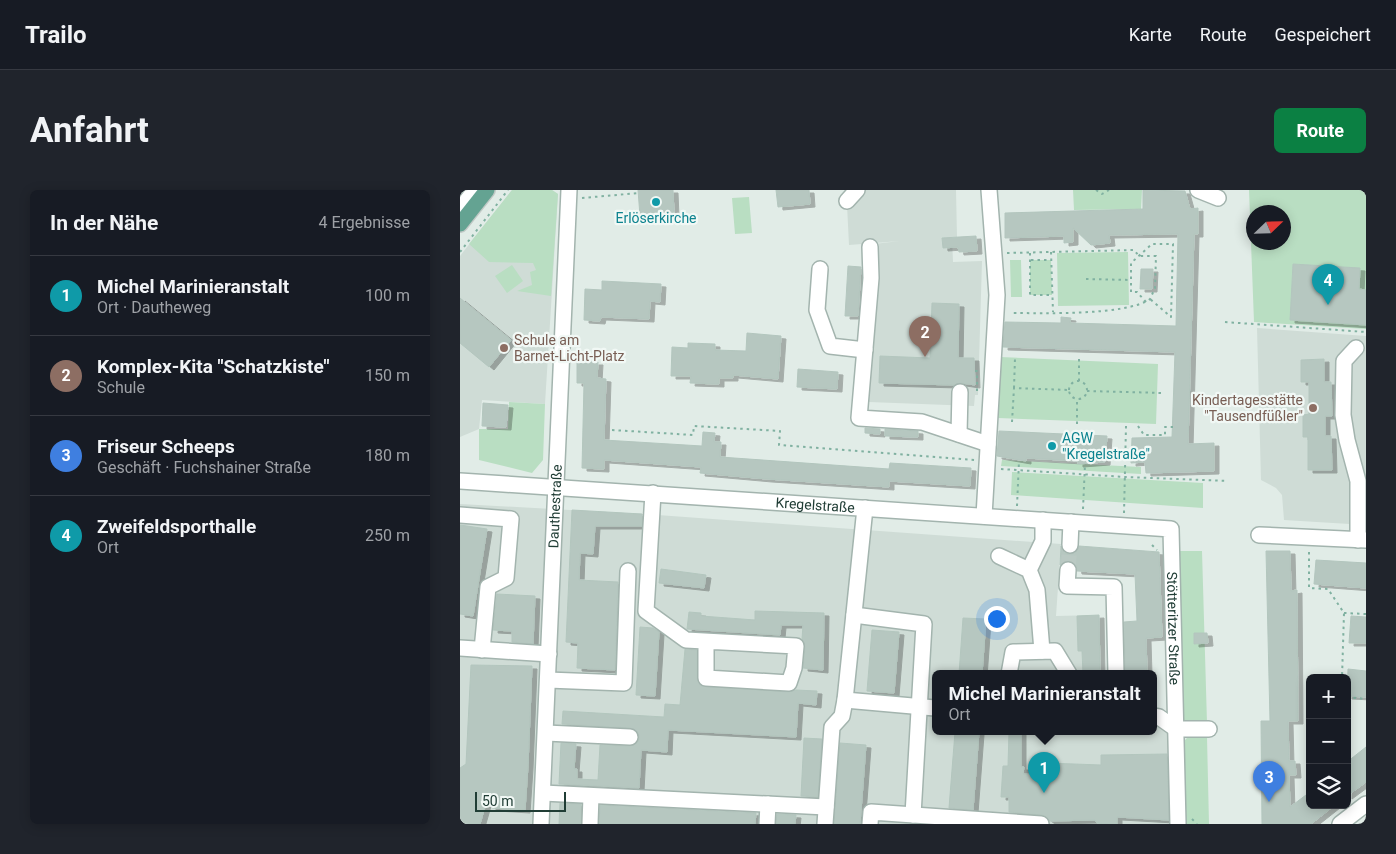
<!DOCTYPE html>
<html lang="de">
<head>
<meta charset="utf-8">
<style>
	:root { --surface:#171b24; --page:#20242c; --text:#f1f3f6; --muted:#9ea1a6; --line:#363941; --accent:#0b8043 }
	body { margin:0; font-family:Roboto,sans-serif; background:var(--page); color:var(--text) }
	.controls { position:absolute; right:15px; bottom:15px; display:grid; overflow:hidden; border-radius:8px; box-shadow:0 2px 12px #0003 }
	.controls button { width:45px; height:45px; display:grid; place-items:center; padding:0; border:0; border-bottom:1px solid var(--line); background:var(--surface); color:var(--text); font:25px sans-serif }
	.compass { position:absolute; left:786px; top:15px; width:45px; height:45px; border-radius:50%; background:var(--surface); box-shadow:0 2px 12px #0003; rotate:67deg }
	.scale { position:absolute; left:15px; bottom:12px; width:91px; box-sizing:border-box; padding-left:5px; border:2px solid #203d35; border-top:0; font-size:14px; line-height:18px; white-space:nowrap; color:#203d35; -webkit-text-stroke:4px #f1f8f5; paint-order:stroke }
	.you { position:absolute; left:536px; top:428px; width:18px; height:18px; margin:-12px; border:4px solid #fff; border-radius:50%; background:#1a73e8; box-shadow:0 0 0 8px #1a73e833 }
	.badge { display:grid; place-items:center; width:32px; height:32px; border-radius:50%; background:var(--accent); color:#fff; font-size:16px; font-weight:700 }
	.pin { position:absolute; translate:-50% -41px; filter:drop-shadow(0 1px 2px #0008) }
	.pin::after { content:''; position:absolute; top:26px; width:18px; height:15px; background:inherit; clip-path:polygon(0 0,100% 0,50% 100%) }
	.popup { position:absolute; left:472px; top:480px; width:225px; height:65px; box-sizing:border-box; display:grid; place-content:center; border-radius:8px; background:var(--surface); filter:drop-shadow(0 1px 4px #0005); font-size:16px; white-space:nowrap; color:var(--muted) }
	.popup b { font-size:19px; color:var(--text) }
	.popup::after { content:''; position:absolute; left:50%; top:100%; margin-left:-10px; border:10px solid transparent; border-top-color:var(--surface) }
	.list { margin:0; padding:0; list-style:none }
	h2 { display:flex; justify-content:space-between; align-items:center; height:65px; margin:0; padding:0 20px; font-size:21px }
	h2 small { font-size:16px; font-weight:400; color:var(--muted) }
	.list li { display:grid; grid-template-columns:32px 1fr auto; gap:15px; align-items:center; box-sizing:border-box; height:80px; padding:0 20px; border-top:1px solid var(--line) }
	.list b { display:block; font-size:19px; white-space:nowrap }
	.list p { margin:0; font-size:16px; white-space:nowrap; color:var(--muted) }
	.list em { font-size:16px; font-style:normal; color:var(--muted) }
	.icon { flex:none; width:28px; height:28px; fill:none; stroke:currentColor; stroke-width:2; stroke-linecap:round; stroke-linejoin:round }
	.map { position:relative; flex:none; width:906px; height:634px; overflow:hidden; border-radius:8px }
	header { display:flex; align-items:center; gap:30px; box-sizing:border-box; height:70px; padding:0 25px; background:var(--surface); border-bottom:1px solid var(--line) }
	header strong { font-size:24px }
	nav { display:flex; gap:28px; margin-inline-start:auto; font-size:18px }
	.intro { display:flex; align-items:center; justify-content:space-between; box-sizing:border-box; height:120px; padding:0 30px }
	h1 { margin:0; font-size:35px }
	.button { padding:12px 22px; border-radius:8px; background:var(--accent); color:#fff; font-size:18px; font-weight:700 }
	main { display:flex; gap:30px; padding:0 30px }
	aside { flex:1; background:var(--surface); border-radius:8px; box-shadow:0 2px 12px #0003 }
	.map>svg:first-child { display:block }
	.built { fill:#cfdcd6 }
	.green { fill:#b9dec2; fill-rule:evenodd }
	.building { fill:#b6c7c0; stroke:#b3c6be; filter:url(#shadow) }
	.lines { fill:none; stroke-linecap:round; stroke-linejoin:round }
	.minor-tunnel { stroke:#bac9c3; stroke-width:15; stroke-dasharray:15 8; stroke-linecap:butt }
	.minor-casing { stroke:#a3b4ae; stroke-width:18 }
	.major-casing { stroke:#c1c9c6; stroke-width:18 }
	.path { stroke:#80b1a1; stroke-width:2; stroke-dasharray:2.5 4; stroke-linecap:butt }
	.minor { stroke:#fff; stroke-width:15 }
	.major { stroke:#64a392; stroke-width:15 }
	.culture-dot { fill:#0f9aa8; stroke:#f1f8f5; stroke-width:2 }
	.education-dot { fill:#8d6e63; stroke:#f1f8f5; stroke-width:2 }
	.labels { text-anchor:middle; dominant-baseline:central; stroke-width:4.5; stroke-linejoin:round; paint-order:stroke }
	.culture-label { font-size:14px; fill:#0d838f; stroke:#f1f8f5 }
	.education-label { font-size:14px; fill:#785e54; stroke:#f1f8f5; text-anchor:start }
	.street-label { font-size:14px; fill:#203d35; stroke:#f1f8f5 }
</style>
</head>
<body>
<header>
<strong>Trailo</strong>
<nav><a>Karte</a><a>Route</a><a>Gespeichert</a></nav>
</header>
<div class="intro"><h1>Anfahrt</h1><a class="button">Route</a></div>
<main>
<aside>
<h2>In der Nähe<small>4 Ergebnisse</small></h2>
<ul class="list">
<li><span class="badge" style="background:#0f9aa8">1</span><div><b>Michel Marinieranstalt</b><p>Ort · Dautheweg</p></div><em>100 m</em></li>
<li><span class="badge" style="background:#8d6e63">2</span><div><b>Komplex-Kita &quot;Schatzkiste&quot;</b><p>Schule</p></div><em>150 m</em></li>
<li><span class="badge" style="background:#3f7fe0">3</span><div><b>Friseur Scheeps</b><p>Geschäft · Fuchshainer Straße</p></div><em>180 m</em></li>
<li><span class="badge" style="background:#0f9aa8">4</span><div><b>Zweifeldsporthalle</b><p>Ort</p></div><em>250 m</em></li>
</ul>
</aside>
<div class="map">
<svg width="906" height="634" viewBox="0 0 906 634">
	<defs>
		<filter id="shadow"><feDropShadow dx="5" dy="3" stdDeviation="0" flood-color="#0004"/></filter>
	</defs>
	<rect width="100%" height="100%" fill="#e1ece7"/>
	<path class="built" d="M52,0H92L98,4L85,214L22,210L19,239L0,247V66Z
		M401,0H496L497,47H492L493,72L522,71L518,205H515L514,216L409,212L414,54L440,51L389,55L387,15Z
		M797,138L906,146V335L824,330L822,305L816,298L801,290Z
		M0,314L184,324L601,354L596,426L639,425L640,484H475V542H693V533L708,534L718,634H0Z"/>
	<path class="green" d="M52,0H92L98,4L91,106L57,101L72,95L70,82L76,80L73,73L29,72L9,54Z
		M613,0H682L681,19L614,20Z
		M789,0H906V139L794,132ZM794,22H824V52H794Z
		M289,7L292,43L275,44L272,8Z
		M668,62L669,115L598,116L597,63Z
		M550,70H561L562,107H551Z
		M570,70H591L592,105H570Z
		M52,75L63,91L47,103L35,86Z
		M540,167L698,174L696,234L538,228Z
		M49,212L85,214L83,270L72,283L19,270V239H48Z
		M542,270L681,277V284L541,276Z
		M552,282L743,293V318L551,305Z
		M719,361H742L747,533L724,532L723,530Z
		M747,547L749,634H725L724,551L727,548Z"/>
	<path class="building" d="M178,0H213L214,24L180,26Z
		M316,0H349L350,14L318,17Z
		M683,0L725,1L730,19L738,18V44H734L728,254L754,253V281L686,283L685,272L671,273L672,248L712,247L715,162L543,157L545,132L601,133V127L611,128L610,133L716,136L718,44L649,45L650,53L631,55L613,38V52L604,53V46L545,48V23L683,19Z
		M516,46L517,61L499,62L498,57L483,58L482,48Z
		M833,74L900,78L899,99L906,100V135L830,130Z
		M388,76L401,77L398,126H385Z
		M681,79H693L692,99H680Z
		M142,91L201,94L200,112L190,111L189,129L141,127L140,131L124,130L125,99L142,100Z
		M0,108L51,150L29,177L0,153Z
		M472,113L499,114L498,168H514L515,195L501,193L494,195L419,193L420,166L470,168Z
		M287,143L321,146L318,189L273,185V188H259V194L230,193L231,186H211L212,157L228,158V153L255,154V160L286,161Z
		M864,169V192H871L872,226H865V246H871L872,280H848V247H843V225L849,224V192H841V170Z
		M117,172H138L137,188L146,189L144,250L242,256L243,242L255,243L254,252H261L260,267L429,279L430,273L511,278L510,296L429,291V297L307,289L240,283L241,277L144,270V279L122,278L124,193H117Z
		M338,179L378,182L377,199L337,197Z
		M23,213L48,215L46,237L22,236Z
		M405,238L420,239V244L405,243Z
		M425,239L458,241V247L425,246Z
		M539,241L647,246L645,272L618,274V271L566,268V271L537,266Z
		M112,320L182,324V336H135L133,364L120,363L119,390L158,392L155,480L117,478L118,453L106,452Z
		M0,335L27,339L13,426L0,424Z
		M601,356L605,363L609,364L615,363L619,356L699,362L702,447L686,448L687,482L665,483L664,432L677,431L675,384L617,381L616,375L609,371L600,375Z
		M806,361H830L831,401L837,400L838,531H828L829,571H835L836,585H829L830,617L850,602V615H875L851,634H802L801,531H810Z
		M856,370L906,373V398L854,394Z
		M201,379L246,385L244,398L199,393Z
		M37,404L75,406L73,454L52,452V441L33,440Z
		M295,421L364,423L363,480L343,478L345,457L342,449L343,435H321L320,445L227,439L229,422L241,423V426L295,430Z
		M639,425L640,484H623L622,461H618L617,426Z
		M891,426L906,427V453H889Z
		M503,428L526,429L522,484H499Z
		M180,437L193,438L199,442L195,506L176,505Z
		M412,440L439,442L434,503L407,501Z
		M734,443H747L748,453L734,454Z
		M225,459L237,460V488L241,496L328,502L336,500L357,501L356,515L338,513L336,547L208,540L207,562L181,560L179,598L99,594L101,553L116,554L114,579H117V589L138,590L140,555L170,556L178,552L179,548L178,542L170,538L102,534L103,521L204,527L205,514L220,515Z
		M11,475L72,476L68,576L65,620L32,618L27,610L20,634H0V578L6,574Z
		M888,479L906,481V507L887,506Z
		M495,542H519L513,620L489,618Z
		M549,542H561V577H564L563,584L588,586V573L641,575V565L707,564L709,630L657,627V634H648L637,633L635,630L590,631L582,625L549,622V607H541L543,576H548Z
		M344,548L362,549L358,607L341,606Z
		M380,553L406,555L400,634H374Z
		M906,557V592L887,606V572Z
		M100,613L121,614V634H99Z
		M140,615L296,623L295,634H139Z
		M317,624L336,625L335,634H316Z"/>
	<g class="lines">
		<path class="minor-tunnel" d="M608,380L610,355"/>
		<g class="minor-casing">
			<g id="minor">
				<path d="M738,0L758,8"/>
				<path d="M387,11L397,0"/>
				<path d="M0,19L15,0"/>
				<path d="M410,57L411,88L399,228L462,232L528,254"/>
				<path d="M360,79L357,120L370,156L405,160"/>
				<path d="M896,158L884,171L883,225L887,250L898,291V350"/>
				<path d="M499,244L500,202"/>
				<path id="s1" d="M0,291L711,339L718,634"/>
				<path d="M193,303L186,421L226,450L336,456L334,478L329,493L246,488V452"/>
				<path d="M0,325L51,329L46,388L28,397L22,460"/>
				<path d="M524,326L537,105L529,0"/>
				<path d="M799,345L906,350"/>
				<path d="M610,355L611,332"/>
				<path d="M539,366L569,380L577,400L582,461"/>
				<path d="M569,380L583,351V330"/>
				<path d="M608,380L607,396L654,397L656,484"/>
				<path d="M394,425L464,434L453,625"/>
				<path d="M0,458L89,464"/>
				<path d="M549,484L553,462L595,461L609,484"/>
				<path d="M88,490L164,493L168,381"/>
				<path d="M385,510L475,518"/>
				<path d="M693,526L699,527L716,539"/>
				<path d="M716,539H749"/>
				<path d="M86,543L170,547"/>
				<path d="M83,603L366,617"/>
				<path id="s2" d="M81,634L109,0"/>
				<path d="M130,634L131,606"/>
				<path d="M307,634L308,614"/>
				<path d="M365,634L372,537L382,526L385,510L405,318"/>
				<path d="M410,634L411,622L581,634"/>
				<path d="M880,634L906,614"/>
			</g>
		</g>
		<g class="major-casing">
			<path id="major" d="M0,34L27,0"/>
		</g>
		<path class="path" d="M636,0L642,4L649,0
			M122,8L179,3
			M0,62L48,0
			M591,62L593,122
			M547,63L674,60L679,66H696L695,98L690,109C666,126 582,123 550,123
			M570,63V105H592
			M571,70H591
			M626,89L671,90
			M686,112L677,102H671V73L692,54H713L711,127L690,109
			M765,132L906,142
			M515,181H517V205
			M619,191V169
			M609 200a9 9 0 1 1 18 0a9 9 0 1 1-18 0Z
			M554,198L555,168
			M627,201L703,203
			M552,232L554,198L609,200
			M617,234V209
			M678,236L684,245H705V237H713
			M152,240L233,245L234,236L320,241L319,255L515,270
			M541,279L665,287L768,291
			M557,316L559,271
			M623,319L625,274
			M664,323L666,236
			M692,355L697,360
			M849,362V398L868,399L884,423L882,488
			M884,423L906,424
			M887,507L906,509
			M732,629L737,634"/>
		<use href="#minor" class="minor"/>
		<use href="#major" class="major"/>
	</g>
	<g class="culture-dot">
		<circle cx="196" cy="12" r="5"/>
		<circle cx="592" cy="256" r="5"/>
	</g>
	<g class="education-dot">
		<circle cx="44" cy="158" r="5"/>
		<circle cx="853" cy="218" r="5"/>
	</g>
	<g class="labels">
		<g class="culture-label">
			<text x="196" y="28">Erlöserkirche</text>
			<text x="602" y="248" text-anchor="start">AGW<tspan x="602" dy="16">"Kregelstraße"</tspan></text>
		</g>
		<g class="education-label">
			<text x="54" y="150">Schule am<tspan x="54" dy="16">Barnet-Licht-Platz</tspan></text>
			<text x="843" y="210" text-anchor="end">Kindertagesstätte<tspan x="843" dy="16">"Tausendfüßler"</tspan></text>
		</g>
		<g class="street-label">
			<text stroke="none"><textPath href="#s1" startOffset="356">Kregelstraße</textPath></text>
			<text stroke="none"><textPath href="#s2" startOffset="318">Dauthestraße</textPath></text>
			<text stroke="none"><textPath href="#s1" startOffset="812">Stötteritzer Straße</textPath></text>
		</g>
	</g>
</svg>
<div class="controls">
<button>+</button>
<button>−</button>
<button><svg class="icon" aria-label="layers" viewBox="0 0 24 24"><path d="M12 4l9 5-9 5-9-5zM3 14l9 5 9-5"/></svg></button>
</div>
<svg class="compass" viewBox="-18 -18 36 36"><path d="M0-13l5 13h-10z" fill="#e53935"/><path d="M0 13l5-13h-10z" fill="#9ea1a6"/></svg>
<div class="scale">50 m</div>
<div class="you"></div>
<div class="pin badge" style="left:584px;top:603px;background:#0f9aa8">1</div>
<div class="popup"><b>Michel Marinieranstalt</b>Ort</div>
<div class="pin badge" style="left:465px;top:167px;background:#8d6e63">2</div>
<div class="pin badge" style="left:809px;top:612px;background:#3f7fe0">3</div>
<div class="pin badge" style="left:868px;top:115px;background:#0f9aa8">4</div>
</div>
</main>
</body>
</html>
